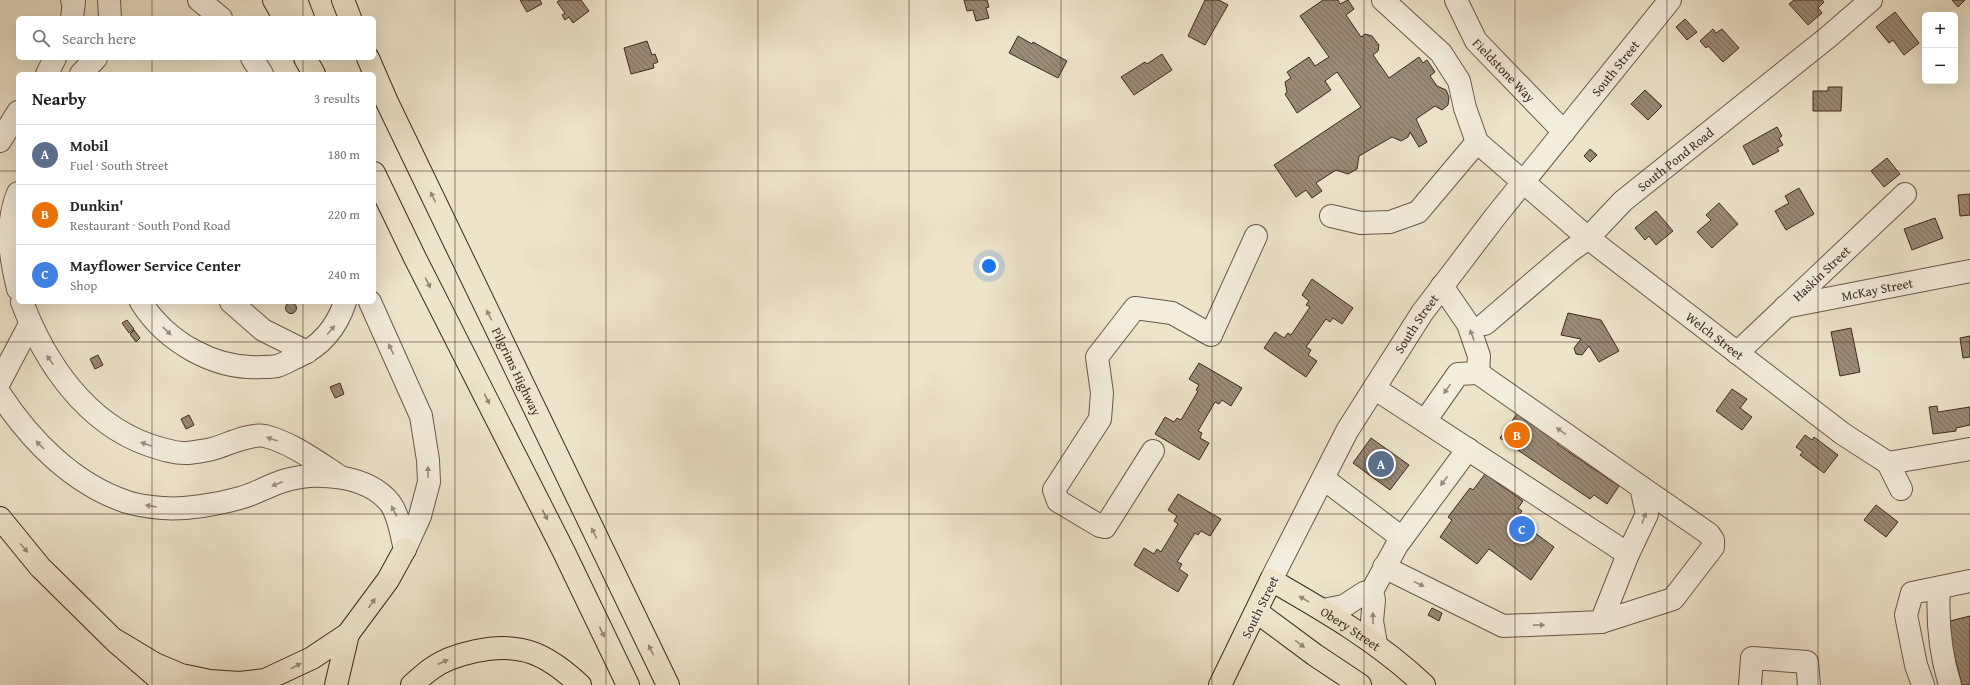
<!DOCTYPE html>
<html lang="en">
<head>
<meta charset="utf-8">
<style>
	:root { --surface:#fff; --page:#f6f6f6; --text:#222; --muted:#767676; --line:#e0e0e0; --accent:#db2777 }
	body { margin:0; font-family:"Gentium Book Plus",serif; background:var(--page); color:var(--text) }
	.controls { position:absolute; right:12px; top:12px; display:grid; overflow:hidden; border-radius:6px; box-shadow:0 4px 16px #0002 }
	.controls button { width:36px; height:36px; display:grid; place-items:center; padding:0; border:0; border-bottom:1px solid var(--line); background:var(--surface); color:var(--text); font:20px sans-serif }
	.you { position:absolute; left:989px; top:266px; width:14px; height:14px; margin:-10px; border:3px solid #fff; border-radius:50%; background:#1a73e8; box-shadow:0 0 0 6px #1a73e833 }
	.badge { display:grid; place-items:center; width:26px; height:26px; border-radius:50%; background:var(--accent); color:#fff; font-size:13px; font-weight:700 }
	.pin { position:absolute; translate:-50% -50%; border:2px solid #fff; box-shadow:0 1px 4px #0006 }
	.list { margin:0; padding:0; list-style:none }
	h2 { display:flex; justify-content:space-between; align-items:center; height:52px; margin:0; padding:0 16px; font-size:17px }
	h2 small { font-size:13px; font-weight:400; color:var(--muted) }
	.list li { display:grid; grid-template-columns:26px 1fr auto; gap:12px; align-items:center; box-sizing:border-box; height:60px; padding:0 16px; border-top:1px solid var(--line) }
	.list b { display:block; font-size:15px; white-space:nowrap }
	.list p { margin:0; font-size:13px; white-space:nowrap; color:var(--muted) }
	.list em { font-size:13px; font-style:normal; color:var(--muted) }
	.icon { flex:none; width:22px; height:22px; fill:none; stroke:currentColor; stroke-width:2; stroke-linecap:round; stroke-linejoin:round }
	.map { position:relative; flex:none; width:1970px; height:685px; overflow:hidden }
	.search { position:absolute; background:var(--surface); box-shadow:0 4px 16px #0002; left:16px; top:16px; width:360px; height:44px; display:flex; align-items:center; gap:10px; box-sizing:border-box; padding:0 14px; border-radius:6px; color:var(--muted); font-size:15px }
	.panel { position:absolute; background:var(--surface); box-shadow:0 4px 16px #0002; left:16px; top:72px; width:360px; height:232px; border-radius:6px }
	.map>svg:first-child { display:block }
	.building { fill:url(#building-back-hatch); stroke:#41281e }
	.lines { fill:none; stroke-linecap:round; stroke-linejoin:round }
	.minor-casing { stroke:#6c5749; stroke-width:24 }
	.major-casing { stroke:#41281e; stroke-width:24 }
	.highway-casing { stroke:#41281e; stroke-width:24 }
	.minor { stroke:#f3eddd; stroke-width:22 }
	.major { stroke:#ede4ca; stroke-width:22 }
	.highway { stroke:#ede4ca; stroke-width:22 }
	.oneway { fill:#978674 }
	.oneway2 { fill:#9a8a7e }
	.grid { fill:none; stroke:#41281e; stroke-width:1; stroke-opacity:0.55 }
	.labels { text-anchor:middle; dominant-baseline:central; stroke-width:3; stroke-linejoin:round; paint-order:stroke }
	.street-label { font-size:13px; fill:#41281e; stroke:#f3eddd }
</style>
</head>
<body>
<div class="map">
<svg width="1970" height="685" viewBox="0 0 1970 685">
	<defs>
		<pattern id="building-back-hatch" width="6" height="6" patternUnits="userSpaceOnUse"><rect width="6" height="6" fill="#9a8a77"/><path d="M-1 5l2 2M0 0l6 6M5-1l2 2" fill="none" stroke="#7f7161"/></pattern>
	</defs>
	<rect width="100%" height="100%" fill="#ede4ca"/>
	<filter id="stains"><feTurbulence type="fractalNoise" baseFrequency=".005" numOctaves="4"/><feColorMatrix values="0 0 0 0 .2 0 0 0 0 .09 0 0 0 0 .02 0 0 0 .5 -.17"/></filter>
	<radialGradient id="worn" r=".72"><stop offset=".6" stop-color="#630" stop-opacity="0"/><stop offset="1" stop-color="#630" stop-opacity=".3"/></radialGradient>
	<path class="building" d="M520,0H540L542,4L527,12Z
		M560,0H581L589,11L573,23L569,17L565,20L562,15L565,13L557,2Z
		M964,0H987L989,7L986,8L989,18L976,21L973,10L967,11Z
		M1205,0H1219L1228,5L1205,45L1188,36Z
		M1323,0H1338L1340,4L1348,0L1354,9L1346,15L1361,37L1365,34L1372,36L1379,45L1378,51L1373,55L1389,78L1419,57L1423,63L1427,60L1435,72L1430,76L1437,86L1446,90L1449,97L1448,105L1442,110L1435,106L1416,119L1427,142L1419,147L1410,132L1408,137L1401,141L1392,137L1359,156L1357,169L1348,174L1336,170L1316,183L1322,191L1312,198L1306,190L1296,197L1274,165L1361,107L1337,72L1325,81L1331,90L1297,113L1285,94L1287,92L1285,82L1291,78L1287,72L1309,57L1315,66L1329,57L1300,16Z
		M1794,0H1822L1824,2L1818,8L1822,13L1808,25L1789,4Z
		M1952,0H1965L1958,7Z
		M1895,12L1919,43L1904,55L1893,40L1889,43L1876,27Z
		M1685,19L1697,32L1687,40L1676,27Z
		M1713,29L1716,33L1722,29L1739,48L1723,62L1708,46L1706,48L1700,41Z
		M1018,36L1032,44L1033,42L1067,61L1058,78L1009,53Z
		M647,41L652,55L655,54L658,62L653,64L654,68L631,74L624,48Z
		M1162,54L1172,70L1134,95L1121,77L1145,62L1147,64Z
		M1828,87H1842L1841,111H1813V91H1828Z
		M1645,90L1662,106L1648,120L1631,104Z
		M1777,127L1782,136L1779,138L1783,145L1777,148L1779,151L1753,165L1743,146Z
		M1590,149L1597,155L1590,162L1584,156Z
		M1887,158L1900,174L1884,187L1871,171Z
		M1799,188L1814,214L1786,230L1775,211L1789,203L1785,196Z
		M1970,194V215L1960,216L1958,195Z
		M1719,203L1738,224L1712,248L1697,232L1711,220L1706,215Z
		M1656,211L1673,231L1656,245L1649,236L1645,240L1635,228Z
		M1935,218L1943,238L1912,250L1904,229Z
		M1312,279L1353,308L1342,324L1333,318L1330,322L1326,319L1306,347L1311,350L1308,355L1317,361L1306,377L1264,348L1275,332L1284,338L1288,333L1291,335L1310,307L1306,305L1309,301L1302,295Z
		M285.5 308a5.5 5.5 0 1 1 11 0a5.5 5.5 0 1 1-11 0Z
		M1568,313L1601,320L1619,351L1599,362L1589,346L1582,355L1576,354L1574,348L1581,339L1561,335Z
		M127,320L134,329L129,333L122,323Z
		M1851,328L1860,372L1840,376L1831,332Z
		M134,330L140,338L136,342L130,334Z
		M1970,336V357L1963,358L1960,338Z
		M98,355L103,365L95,369L90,359Z
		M1199,363L1242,388L1231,406L1222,400L1219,404L1215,402L1198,431L1202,433L1200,438L1209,443L1199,460L1155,434L1165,417L1174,422L1177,418L1181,420L1198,391L1196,390L1199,385L1189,379Z
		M340,383L344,394L335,398L330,387Z
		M1732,389L1747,399L1740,408L1752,417L1742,430L1716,411Z
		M1937,406L1938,412L1970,407V425L1956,428V431L1933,434L1929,407Z
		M1519,411L1561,439L1557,444L1619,486L1607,504L1594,495L1590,499L1500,438Z
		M189,415L194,425L186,429L181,419Z
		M1805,435L1812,440L1814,437L1838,455L1824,473L1800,455L1803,452L1796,447Z
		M1371,438L1409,465L1390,490L1353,463Z
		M1485,474L1523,501L1518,508L1522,511L1516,519L1554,547L1531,580L1489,549L1477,564L1440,537L1452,520L1448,517L1470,488L1473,490Z
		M1178,494L1221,519L1210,536L1201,531L1198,535L1195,533L1177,562L1182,564L1179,569L1188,575L1178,592L1134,565L1144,548L1154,554L1157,549L1161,552L1178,524L1174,521L1177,516L1168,510Z
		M1876,505L1898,522L1886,537L1864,520Z
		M1432,608L1442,613L1439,621L1428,615Z
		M1970,616V685H1962L1946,622Z"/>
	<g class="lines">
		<g class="minor-casing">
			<g id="minor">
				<path d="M109,0L110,18"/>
				<path d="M199,0L221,18"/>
				<path d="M1383,0L1441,53L1459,81L1465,108L1477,142"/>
				<path id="s1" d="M1456,0L1476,41L1564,132"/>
				<path d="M72,18L74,2L72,0"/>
				<path d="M252,58L262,74"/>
				<path d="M47,74L55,58"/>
				<path d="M81,74L96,58"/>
				<path d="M0,141L18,112"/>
				<path d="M18,193C5,225 10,256 18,289"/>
				<path id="s2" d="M1331,216L1361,223L1390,222L1418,212L1477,142L1588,238L1843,434L1888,463L1901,489"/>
				<path d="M1442,286L1468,324L1479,356L1478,373"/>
				<path d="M22,302C45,363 86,423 149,445C161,449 176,454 188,453C196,452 204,451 212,449C227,445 249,433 265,436C292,443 316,461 339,476"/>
				<path d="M141,302C166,342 215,370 262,367C267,367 273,367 277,366C284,364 290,360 297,357C321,346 337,327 345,302"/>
				<path d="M231,302L263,330L307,352"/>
				<path d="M370,302L421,416L428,460L429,482L420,516L405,549"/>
				<path id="s3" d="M1785,307L1970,271"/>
				<path id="s4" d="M1485,324L1569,252L1588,238L1623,201L1827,38L1871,0"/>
				<path id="s5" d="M1737,353L1905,194"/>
				<path d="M0,381L30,324"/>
				<path d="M1374,388L1628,554"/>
				<path d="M0,394C30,440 73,484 127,502C138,506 151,507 163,508C185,510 219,504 240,498C255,494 268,486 283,481C314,471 367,474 390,503C399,515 401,534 405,549"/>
				<path d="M1153,451L1105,527L1100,526L1058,501L1054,490L1100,419L1102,393L1097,357L1135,308L1172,313L1211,335L1256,236"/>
				<path d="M1888,463L1970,449"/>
				<path d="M1324,479L1402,538"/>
				<path d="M1384,567L1503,626L1601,622L1628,554L1647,514L1641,487L1478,373L1458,374L1425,421"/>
				<path id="s6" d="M1271,580L1347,431L1422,313L1495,217L1670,0"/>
				<path d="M1939,588C1937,621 1940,653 1950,685"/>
				<path d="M1323,610L1344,606L1364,593L1372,591"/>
				<path d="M1601,622L1673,599L1713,547V540L1709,534L1641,487"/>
				<path d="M1376,644L1372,621L1374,600L1372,591L1397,545L1468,449"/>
				<path d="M1750,685L1752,658L1807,662L1809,685"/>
				<path d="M1923,685L1916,665L1906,615L1912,593L1970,581"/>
			</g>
		</g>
		<g class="major-casing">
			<g id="major">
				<path d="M1257,612L1315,655L1360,685"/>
				<path id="s7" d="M1220,685L1271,580C1325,611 1379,642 1424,685"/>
			</g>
		</g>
		<g class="highway-casing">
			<g id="highway">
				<path d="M274,0L284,18"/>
				<path d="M296,0L303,18"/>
				<path d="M343,0L350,18"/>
				<path d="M305,58L314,74"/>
				<path id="s8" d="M368,58L387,102L668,685"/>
				<path d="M374,173L415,258L563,550L628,685"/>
				<path d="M0,518L40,567L116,642L166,685"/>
				<path d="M115,640L155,664L181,675L210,681L240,683L265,680L312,658L348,634L388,580L405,549"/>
				<path d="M336,685L348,634"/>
				<path d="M412,685C418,680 424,674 431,669C453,653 496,644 522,650C544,654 564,670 580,685"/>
			</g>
		</g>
		<use href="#minor" class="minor"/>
		<use href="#major" class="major"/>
		<use href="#highway" class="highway"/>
	</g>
	<defs><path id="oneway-solid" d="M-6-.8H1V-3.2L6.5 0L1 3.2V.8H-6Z"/></defs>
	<g class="oneway">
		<use href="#oneway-solid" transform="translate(433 197) rotate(-116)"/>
		<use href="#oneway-solid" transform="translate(428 283) rotate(63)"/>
		<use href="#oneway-solid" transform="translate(489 315) rotate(-116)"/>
		<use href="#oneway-solid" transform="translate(487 399) rotate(63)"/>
		<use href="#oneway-solid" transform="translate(545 515) rotate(63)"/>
		<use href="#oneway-solid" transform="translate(594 533) rotate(-116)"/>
		<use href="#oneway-solid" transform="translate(24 548) rotate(50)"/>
		<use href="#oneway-solid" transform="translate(1304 599) rotate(-149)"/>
		<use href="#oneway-solid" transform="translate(372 603) rotate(-55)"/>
		<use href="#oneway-solid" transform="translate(602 632) rotate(65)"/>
		<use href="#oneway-solid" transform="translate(1300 644) rotate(37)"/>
		<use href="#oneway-solid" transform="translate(651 650) rotate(-116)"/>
		<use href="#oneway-solid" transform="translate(443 662) rotate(-25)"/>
		<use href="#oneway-solid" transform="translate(296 666) rotate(-28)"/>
	</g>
	<g class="oneway2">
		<use href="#oneway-solid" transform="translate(331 330) rotate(-50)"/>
		<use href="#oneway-solid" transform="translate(167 331) rotate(44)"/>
		<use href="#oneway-solid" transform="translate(1472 335) rotate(-110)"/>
		<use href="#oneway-solid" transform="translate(391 349) rotate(-115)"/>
		<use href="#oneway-solid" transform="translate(50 360) rotate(-125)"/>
		<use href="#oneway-solid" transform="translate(1447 389) rotate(125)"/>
		<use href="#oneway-solid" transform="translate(1561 431) rotate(-145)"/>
		<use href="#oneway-solid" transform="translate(272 439) rotate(-161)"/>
		<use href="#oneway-solid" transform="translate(146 444) rotate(-161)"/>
		<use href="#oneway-solid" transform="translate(40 445) rotate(-136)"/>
		<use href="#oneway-solid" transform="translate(428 472) rotate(-91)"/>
		<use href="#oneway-solid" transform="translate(1444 481) rotate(127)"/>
		<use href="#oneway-solid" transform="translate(277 484) rotate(157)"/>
		<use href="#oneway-solid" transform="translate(151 506) rotate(-171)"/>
		<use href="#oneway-solid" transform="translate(394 511) rotate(-117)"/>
		<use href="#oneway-solid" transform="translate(1644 518) rotate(-70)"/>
		<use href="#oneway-solid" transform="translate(1419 584) rotate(26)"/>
		<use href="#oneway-solid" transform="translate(1373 618) rotate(-91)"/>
		<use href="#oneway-solid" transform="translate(1539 625) rotate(-1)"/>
	</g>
	<path class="grid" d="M152,0V18M303,0V18M455,0V685M606,0V685M758,0V685M909,0V685M1061,0V685M1212,0V685M1364,0V685M1515,0V685M1667,0V685M1818,0V685M152,58V74M303,58V74M0,171H18M374,171H1970M152,302V685M303,302V685M0,342H1970M0,514H1970"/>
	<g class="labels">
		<g class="street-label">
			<text stroke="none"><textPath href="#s6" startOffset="619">South Street</textPath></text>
			<text stroke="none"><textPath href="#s1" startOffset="86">Fieldstone Way</textPath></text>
			<text stroke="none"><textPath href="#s4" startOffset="252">South Pond Road</textPath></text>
			<text stroke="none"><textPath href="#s5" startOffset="116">Haskin Street</textPath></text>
			<text stroke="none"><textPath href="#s3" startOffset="94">McKay Street</textPath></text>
			<text stroke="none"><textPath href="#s6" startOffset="295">South Street</textPath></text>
			<text stroke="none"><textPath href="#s2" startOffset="488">Welch Street</textPath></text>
			<text stroke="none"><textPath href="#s8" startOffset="347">Pilgrims Highway</textPath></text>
			<text transform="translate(1260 607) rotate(-64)">South Street</text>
			<text stroke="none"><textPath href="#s7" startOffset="210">Obery Street</textPath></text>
		</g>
	</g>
	<rect width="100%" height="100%" filter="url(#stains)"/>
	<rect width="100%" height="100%" fill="url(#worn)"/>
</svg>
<div class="controls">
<button>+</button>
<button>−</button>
</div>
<div class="you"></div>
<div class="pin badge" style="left:1381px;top:464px;background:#5c6f8a">A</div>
<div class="pin badge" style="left:1517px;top:435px;background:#e8710a">B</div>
<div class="pin badge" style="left:1522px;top:529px;background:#3f7fe0">C</div>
<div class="search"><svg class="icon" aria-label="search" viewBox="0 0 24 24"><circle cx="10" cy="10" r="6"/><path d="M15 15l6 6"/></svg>Search here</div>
<section class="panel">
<h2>Nearby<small>3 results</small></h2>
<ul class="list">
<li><span class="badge" style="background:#5c6f8a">A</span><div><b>Mobil</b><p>Fuel · South Street</p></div><em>180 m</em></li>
<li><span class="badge" style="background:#e8710a">B</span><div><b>Dunkin'</b><p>Restaurant · South Pond Road</p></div><em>220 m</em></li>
<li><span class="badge" style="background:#3f7fe0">C</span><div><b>Mayflower Service Center</b><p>Shop</p></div><em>240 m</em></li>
</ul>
</section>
</div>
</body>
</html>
